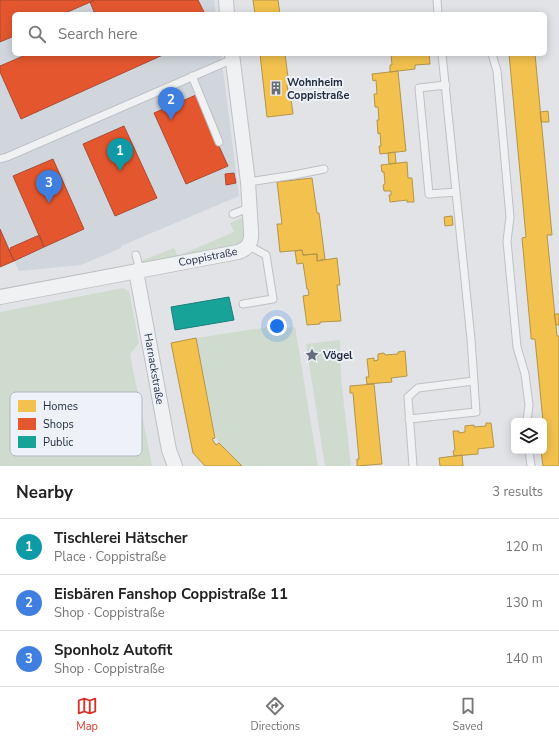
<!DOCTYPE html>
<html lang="en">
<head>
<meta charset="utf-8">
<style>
	:root { --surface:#fff; --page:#f6f6f6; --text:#222; --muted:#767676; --line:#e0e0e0; --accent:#d93025 }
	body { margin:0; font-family:"Nunito Sans",sans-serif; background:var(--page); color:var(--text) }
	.controls { position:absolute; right:12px; bottom:12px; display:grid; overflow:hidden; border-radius:6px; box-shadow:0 2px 10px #0003 }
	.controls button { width:36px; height:36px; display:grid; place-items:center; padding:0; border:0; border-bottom:1px solid var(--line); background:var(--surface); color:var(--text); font:20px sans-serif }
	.you { position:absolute; left:277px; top:326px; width:14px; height:14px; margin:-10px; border:3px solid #fff; border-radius:50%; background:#1a73e8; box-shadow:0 0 0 6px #1a73e833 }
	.badge { display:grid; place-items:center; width:26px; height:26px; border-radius:50%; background:var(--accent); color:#fff; font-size:13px; font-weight:700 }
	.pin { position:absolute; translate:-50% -33px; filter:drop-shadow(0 1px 2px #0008) }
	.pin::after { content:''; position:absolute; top:21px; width:14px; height:12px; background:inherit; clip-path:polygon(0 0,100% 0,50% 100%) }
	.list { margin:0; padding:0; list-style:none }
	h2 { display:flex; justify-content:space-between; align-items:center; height:52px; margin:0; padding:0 16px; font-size:17px }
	h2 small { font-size:13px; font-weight:400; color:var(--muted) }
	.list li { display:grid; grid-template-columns:26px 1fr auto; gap:12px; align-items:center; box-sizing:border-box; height:56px; padding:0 16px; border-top:1px solid var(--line) }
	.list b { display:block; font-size:15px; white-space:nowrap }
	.list p { margin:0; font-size:13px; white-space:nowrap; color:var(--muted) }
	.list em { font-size:13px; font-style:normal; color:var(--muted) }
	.icon { flex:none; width:22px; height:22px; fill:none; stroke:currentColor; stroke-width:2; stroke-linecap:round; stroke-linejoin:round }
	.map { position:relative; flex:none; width:559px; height:466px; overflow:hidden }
	.search { position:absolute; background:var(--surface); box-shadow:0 2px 10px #0003; left:12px; right:12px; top:12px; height:44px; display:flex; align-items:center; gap:10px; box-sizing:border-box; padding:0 14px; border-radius:6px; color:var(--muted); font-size:15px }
	.sheet { height:220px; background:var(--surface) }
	nav { display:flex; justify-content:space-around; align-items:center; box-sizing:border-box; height:56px; border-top:1px solid var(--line); background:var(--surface); font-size:11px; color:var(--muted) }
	nav a { display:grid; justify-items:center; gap:2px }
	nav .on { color:var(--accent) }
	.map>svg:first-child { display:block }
	.built { fill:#d1d6dd }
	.green { fill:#d0dbd0 }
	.homes { fill:#f2c14e; stroke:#b4954a }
	.shops { fill:#e4572e; stroke:#ab4b34 }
	.public { fill:#17a398; stroke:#1b807e }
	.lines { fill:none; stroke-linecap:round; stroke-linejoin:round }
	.lane-casing { stroke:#bfc1c4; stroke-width:9 }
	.street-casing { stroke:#bfc1c4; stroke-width:16 }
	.lane { stroke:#f0f1f3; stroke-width:7 }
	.street { stroke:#f0f1f3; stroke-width:14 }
	.labels { text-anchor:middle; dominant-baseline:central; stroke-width:4; stroke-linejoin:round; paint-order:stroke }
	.poi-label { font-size:11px; font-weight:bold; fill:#252f42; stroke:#eef1f7; text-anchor:start }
	.street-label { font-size:11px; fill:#252f42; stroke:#eef1f7 }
	.key { fill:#eef1f7; stroke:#b2b7c1; stroke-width:1 }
	.key-label { font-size:11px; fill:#252f42 }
</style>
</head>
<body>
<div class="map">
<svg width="559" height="466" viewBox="0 0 559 466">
	<rect width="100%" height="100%" fill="#e1e3e6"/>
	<path class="built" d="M0,0H214L216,14H14V54H221L239,196L121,246V248L81,265L19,271L14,261L0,267Z"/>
	<path class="green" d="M241,218L245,220L247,234L241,245L143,264L142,263L143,260L174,248L178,256L234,232L230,223Z
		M123,288L129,291L139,343L130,354L152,466H0V312Z
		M281,325V329L295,327L318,466H242L219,443L216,438L196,338Z
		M340,340L341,378L351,466H325L306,344Z"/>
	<path class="homes" d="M253,0H278L280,14H255Z
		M260,54H285L289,85H287L288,92L290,91L293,114L267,117Z
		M391,54H429L430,64L415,65V69L390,72V65H392Z
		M509,54H535L552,235H547L557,336H559V466H543L541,451H544V421H543L535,339H531V336L522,238L526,237Z
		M398,71L406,151L380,154L379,146H381L380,133L378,134L377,120H379L378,107H375L374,94H377L376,80L373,81L372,74Z
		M548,111L549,122H541L540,112Z
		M395,152L396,163L389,164L388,153Z
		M407,162L408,178H412L414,202H407V200L390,202L389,195H391V191H384L383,185L385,184L384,172H382L381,165Z
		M312,178L317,213H319L325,259L317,261V254L303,255L302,250L280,252L277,224H282L277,182Z
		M452,216L453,225L445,226L444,217Z
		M302,250L303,255L317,254V261L337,258L340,285H337L341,321L320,322V324L307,325L303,296L309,295L308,289H307L303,263L297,264L295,251Z
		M554,314H559V325H556Z
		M196,338L215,438L212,439L216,445L219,443L242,466H205L193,453L171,343Z
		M405,351L407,376L391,378L392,382L367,384L366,377H369L367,359L374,358V361L378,360V354L384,353L385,355L398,354V352Z
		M374,384L382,464L357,466V459H359L353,393H350V386Z
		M486,423H491L494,447L478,449V454L454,456L453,451L455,450L453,431H459V433L465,432V426L474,425V427L486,426Z
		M462,455L463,466H440L439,458Z"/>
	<path class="shops" d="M0,0H95L63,14H14V36L0,42Z
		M95,0H198L205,14H95L90,2Z
		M28,54H165L21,119L0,72V66Z
		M196,95L228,166L186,184L154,113Z
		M124,126L157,198L115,216L83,144Z
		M53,159L84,229L44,247L13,176Z
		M234,173L236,183L226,185L225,174Z
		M0,229L14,261L0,267Z
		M37,236H40L44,247L14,261L9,250L11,249L10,248Z"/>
	<path class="public" d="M229,297L234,320L175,330L171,307Z"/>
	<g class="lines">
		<g class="lane-casing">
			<path id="lane" d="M437,0L438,14
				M442,54L456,192L429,194L419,88L446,85
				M492,54L497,71L510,217L507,241L517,347L525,374L529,405L527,421
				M192,76L219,142
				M0,159L7,157L233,59
				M248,182L294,175L324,169
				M233,214L249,208
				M136,255L140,270
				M243,304L273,299L266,255L249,246
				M409,419L476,412L471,339L456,192
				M529,451L531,466
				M413,466L408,397L418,388L474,381"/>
		</g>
		<g class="street-casing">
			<path id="street" d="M226,0L227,14
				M136,271L169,450L175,466
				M0,297L238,252C248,249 252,242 251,231L248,182L232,54"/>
		</g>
		<use href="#lane" class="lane"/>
		<use href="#street" class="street"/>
	</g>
	<defs>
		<g id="building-bare" transform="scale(1.08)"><path d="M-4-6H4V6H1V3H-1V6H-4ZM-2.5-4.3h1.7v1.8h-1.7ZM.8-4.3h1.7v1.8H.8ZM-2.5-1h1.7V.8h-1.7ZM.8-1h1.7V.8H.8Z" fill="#676e7b" stroke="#eef1f7" stroke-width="2.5" paint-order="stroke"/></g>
		<g id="sight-bare" transform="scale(1.08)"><path d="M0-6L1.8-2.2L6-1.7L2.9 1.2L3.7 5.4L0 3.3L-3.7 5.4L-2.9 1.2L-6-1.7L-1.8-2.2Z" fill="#676e7b" stroke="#eef1f7" stroke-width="2.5" paint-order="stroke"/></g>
	</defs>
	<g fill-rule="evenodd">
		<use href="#building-bare" x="276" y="88"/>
		<use href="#sight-bare" x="312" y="355"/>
	</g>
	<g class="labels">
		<g class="poi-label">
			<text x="287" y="82">Wohnheim<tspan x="287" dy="13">Coppistraße</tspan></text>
			<text x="323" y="355">Vögel</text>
		</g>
		<g class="street-label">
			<text transform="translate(208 257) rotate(-11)">Coppistraße</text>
			<text transform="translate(154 369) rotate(80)">Harnackstraße</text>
		</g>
	</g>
	<rect x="10" y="392" width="132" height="64" rx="6" class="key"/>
	<rect x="18" y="400" width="18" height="12" fill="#f2c14e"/>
	<rect x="18" y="418" width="18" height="12" fill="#e4572e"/>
	<rect x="18" y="436" width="18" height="12" fill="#17a398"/>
	<g class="key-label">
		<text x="43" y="410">Homes</text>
		<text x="43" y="428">Shops</text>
		<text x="43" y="446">Public</text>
	</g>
</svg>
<div class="controls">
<button><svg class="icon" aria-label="layers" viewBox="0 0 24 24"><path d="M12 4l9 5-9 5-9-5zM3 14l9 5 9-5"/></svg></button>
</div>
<div class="you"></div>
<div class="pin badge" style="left:120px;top:171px;background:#0f9aa8">1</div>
<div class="pin badge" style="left:171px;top:120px;background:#3f7fe0">2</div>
<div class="pin badge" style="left:49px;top:203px;background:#3f7fe0">3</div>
<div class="search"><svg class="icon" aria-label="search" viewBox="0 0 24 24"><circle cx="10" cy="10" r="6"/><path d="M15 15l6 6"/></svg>Search here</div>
</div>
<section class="sheet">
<h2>Nearby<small>3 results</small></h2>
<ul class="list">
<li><span class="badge" style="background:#0f9aa8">1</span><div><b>Tischlerei Hätscher</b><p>Place · Coppistraße</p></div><em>120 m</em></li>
<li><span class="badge" style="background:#3f7fe0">2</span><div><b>Eisbären Fanshop Coppistraße 11</b><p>Shop · Coppistraße</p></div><em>130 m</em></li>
<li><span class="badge" style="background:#3f7fe0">3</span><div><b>Sponholz Autofit</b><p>Shop · Coppistraße</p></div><em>140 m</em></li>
</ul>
</section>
<nav>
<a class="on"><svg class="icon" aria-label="map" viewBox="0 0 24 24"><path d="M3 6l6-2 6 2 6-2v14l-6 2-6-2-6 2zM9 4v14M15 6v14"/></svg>Map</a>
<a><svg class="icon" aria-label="directions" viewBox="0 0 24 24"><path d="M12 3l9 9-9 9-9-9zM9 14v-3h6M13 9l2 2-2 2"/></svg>Directions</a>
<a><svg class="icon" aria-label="saved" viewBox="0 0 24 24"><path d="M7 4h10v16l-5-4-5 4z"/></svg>Saved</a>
</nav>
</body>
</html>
